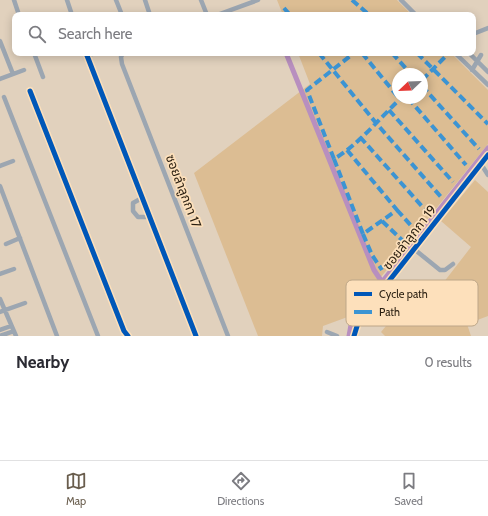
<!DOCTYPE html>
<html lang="en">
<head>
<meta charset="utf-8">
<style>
	:root { --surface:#fff; --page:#f2f2f3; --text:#2b2b33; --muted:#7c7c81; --line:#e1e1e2; --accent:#695d4d }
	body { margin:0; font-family:Cabin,"Noto Sans Thai",sans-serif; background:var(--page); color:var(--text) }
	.compass { position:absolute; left:392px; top:68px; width:36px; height:36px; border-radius:50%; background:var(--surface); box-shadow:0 2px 10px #0003; rotate:247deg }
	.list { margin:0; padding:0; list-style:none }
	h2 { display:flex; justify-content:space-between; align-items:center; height:52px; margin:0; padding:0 16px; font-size:17px }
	h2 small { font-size:13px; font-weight:400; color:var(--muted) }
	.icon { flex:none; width:22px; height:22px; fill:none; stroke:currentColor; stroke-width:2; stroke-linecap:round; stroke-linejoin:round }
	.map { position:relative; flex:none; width:488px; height:336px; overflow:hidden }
	.search { position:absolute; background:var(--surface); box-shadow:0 2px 10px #0003; left:12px; right:12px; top:12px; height:44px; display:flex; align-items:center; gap:10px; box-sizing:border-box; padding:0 14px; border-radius:8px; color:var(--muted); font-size:15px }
	.sheet { height:124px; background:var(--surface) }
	nav { display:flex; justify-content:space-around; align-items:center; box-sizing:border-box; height:56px; border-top:1px solid var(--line); background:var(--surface); font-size:11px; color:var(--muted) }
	nav a { display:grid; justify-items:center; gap:2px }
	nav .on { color:var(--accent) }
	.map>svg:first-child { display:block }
	.green { fill:#dcbd93; fill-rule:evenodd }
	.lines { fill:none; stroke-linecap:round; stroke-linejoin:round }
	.canal { stroke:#b88fbf; stroke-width:5 }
	.minor { stroke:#9ca6b1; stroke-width:4.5 }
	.quiet { stroke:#3c94d3; stroke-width:4; stroke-dasharray:8 4; stroke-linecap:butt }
	.cycleway-casing { stroke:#fde0bb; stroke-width:8 }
	.cycleway { stroke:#0057b8; stroke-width:5 }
	.labels { text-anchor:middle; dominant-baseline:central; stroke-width:3.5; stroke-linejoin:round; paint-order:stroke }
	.street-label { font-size:13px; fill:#291e10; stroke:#fde0bb }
	.key { fill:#fde0bb; stroke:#bda688; stroke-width:1 }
	.key-label { font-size:11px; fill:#291e10 }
</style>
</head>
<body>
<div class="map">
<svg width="488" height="336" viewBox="0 0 488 336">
	<rect width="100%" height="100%" fill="#e1d1bd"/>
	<path class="green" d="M277,0H397L412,15H283Z
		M298,53H451L488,90V144L381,277L353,315L323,326L322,336H258L194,173L310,84ZM398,74H422V98H398Z
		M475,180L488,192V316L467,324L471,336H385L381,332L405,303L389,289L394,282L423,309L471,247L441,221Z"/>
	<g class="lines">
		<path class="canal" d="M286,53L374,270L382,282
			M349,336L351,325L364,305L488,148"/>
		<path class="minor" d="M14,0L19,15
			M67,0L72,15
			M116,0L122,15
			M145,0L150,15
			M201,0L207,15
			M401,0L416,15
			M217,15L258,0
			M473,34L488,28
			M0,41L13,74
			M34,53L43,77
			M86,53L196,336
			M123,53L121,57L122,64L228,336
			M455,53L488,85
			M469,53L488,72
			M88,57L93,53
			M472,70L481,55
			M0,79L24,70
			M30,91L124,331L128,336
			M4,97L98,336
			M481,164L488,175
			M0,166L13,161
			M0,186L57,336
			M142,198L133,203V211L138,217H149
			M6,244L20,238
			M414,249L440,270H445L453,264
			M0,274L14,269
			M0,299L16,336
			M0,312L25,303
			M0,330L11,326
			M327,332L337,336
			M0,336L14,331
			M354,336L358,323L367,309L488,155"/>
		<path class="quiet" d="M352,0L367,13
			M284,8L290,15
			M319,53L376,123L441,197
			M362,53L398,97
			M392,53L411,74
			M417,53L488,124
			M422,80L449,53
			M422,86L479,149
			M408,98L466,165
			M389,110L453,182
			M360,137L428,213
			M347,150L397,210L363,234L334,159C358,145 380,118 400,99L403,98
			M334,159L307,90L354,53
			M397,210L415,230
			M382,221L403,241
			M363,234L372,255L382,270"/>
		<g class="cycleway-casing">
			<path id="cycleway" d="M86,53L196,336
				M30,91L124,331L128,336
				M354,336L358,323L367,309L488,155"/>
		</g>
		<use href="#cycleway" class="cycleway"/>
	</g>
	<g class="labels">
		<g class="street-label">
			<text transform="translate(184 191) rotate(69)">ซอยลำลูกกา 17</text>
			<text transform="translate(409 237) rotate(-52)">ซอยลำลูกกา 19</text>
		</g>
	</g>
	<rect x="346" y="280" width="132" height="46" rx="6" class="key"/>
	<rect x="354" y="292" width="18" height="4" fill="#0057b8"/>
	<rect x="354" y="310" width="18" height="4" fill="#3c94d3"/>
	<g class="key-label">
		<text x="379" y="298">Cycle path</text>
		<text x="379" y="316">Path</text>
	</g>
</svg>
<svg class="compass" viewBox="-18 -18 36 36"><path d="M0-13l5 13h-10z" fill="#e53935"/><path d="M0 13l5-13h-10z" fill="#7c7c81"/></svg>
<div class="search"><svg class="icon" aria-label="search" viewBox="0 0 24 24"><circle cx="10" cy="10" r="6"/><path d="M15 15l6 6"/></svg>Search here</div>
</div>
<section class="sheet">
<h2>Nearby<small>0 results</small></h2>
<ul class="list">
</ul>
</section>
<nav>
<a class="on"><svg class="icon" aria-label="map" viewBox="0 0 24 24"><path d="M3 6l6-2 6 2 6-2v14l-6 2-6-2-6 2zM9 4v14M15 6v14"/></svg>Map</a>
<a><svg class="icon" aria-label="directions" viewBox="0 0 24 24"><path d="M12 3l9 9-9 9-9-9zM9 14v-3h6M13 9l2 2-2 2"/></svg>Directions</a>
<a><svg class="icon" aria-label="saved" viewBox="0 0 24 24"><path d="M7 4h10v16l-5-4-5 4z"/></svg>Saved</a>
</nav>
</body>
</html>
